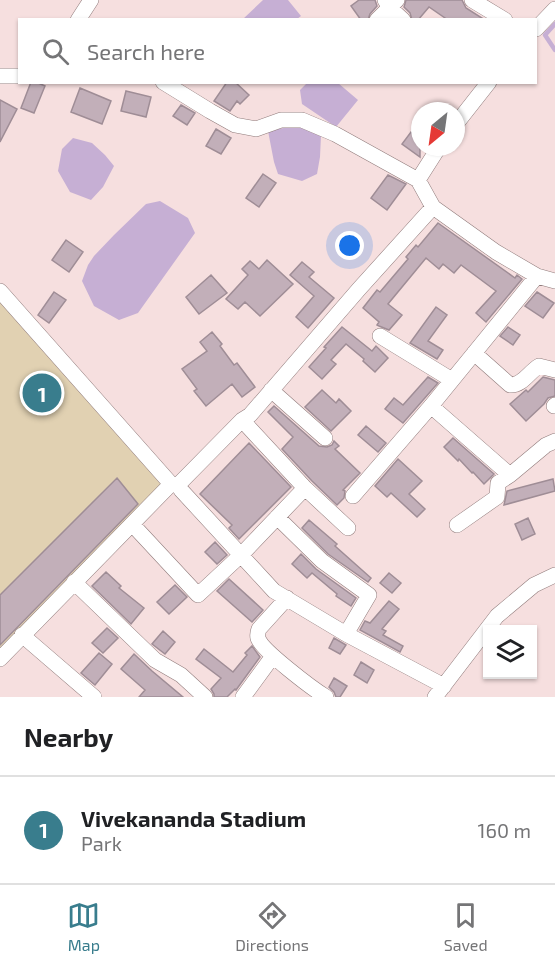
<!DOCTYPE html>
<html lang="en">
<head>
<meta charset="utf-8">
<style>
	:root { --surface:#fff; --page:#f6f6f6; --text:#202124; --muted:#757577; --line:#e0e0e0; --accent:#397d8d }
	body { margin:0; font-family:"Exo 2",sans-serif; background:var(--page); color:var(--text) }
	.controls { position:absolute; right:18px; bottom:18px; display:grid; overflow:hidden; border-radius:0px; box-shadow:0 2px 4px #0004 }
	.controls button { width:54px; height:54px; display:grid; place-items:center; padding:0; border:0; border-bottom:2px solid var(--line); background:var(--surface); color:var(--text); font:30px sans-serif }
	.compass { position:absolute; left:411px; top:102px; width:54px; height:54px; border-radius:50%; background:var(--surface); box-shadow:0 2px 4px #0004; rotate:209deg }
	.you { position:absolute; left:350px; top:246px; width:21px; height:21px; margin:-15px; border:4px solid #fff; border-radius:50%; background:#1a73e8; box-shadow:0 0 0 9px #1a73e833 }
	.badge { display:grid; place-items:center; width:39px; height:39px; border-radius:50%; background:var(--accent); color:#fff; font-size:20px; font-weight:700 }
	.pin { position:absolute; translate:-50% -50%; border:3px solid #fff; box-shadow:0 2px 6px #0006 }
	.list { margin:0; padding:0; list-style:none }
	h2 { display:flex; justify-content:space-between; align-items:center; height:78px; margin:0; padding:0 24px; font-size:26px }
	h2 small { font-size:20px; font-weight:400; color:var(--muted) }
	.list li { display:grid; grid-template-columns:39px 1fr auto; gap:18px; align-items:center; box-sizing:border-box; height:108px; padding:0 24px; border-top:2px solid var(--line) }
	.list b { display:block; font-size:22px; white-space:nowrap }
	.list p { margin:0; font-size:20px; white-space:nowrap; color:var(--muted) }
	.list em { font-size:20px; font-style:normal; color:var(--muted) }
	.icon { flex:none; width:33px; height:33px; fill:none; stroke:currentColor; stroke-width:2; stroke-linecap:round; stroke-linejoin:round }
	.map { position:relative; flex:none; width:555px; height:697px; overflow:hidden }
	.search { position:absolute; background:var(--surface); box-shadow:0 2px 4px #0004; left:18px; right:18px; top:18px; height:66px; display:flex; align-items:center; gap:15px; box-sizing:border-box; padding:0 21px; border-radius:0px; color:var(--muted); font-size:22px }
	.sheet { height:186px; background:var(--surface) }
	nav { display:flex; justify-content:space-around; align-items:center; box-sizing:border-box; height:84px; border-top:2px solid var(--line); background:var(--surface); font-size:16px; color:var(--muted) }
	nav a { display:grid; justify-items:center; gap:3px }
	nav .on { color:var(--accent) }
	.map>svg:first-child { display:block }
	.green { fill:#e1d1b2 }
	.water { fill:#c6afd4 }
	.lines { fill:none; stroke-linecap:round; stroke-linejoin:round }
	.stream { stroke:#c6afd4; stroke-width:4.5 }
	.building { fill:#c2afb9; stroke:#9f8d96; stroke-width:1.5 }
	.minor-casing { stroke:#907b7b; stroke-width:16 }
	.minor { stroke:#fff; stroke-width:15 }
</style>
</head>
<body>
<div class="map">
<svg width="555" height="697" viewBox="0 0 555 697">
	<rect width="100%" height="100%" fill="#f6dfdf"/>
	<path class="green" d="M0,301L167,485L0,651Z"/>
	<path class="water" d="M263,0H288L301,16L297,19H243Z
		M307,83H338L358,100L336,127L302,104L300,90Z
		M299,125L321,135L320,157L317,174L302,181L278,174L274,162L268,131Z
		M73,138L92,143L105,155L114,166L103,187L91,200L70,192L58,171L62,149Z
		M160,201L188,218L195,233L138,313L119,320L94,306L82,281L88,265L94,256L114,235L146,204Z"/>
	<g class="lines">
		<path class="stream" d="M555,24L545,35L555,50"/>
	</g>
	<path class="building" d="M359,0H375L377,6L370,14L368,20H361L351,6Z
		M406,0H462L466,8L485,20H448L429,7L418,20H412L410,13L404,7Z
		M31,82H36L45,86L34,113L21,108Z
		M227,82H235L249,95L240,104L237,101L230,111L214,101Z
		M80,88L111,101L102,124L71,112Z
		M126,91L151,97L146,117L121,111Z
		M0,100L17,109L0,142Z
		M181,105L195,113L187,125L173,116Z
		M216,129L231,138L221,154L206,146Z
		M411,132L420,138V157L402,144Z
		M263,174L276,183L259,207L246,198Z
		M388,175L406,184L387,210L371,198Z
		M438,223L515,278L517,275L522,279L486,322L476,313L496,291L461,265L454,273L443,264L439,269L426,258L388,304L402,315L389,330L379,326L377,325L379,322L363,308L377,290L380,292L408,259L406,257L416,245L418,247Z
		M66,240L83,252L69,272L52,260Z
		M267,260L293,284L260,316L245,302L238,309L226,299L248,275L242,269L250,261L259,269Z
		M302,262L314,272L309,277L334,298L308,328L296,317L314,296L290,275Z
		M211,275L227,293L199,314L186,297Z
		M54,292L66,300L49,323L38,315Z
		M537,292L554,303L543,318L525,306Z
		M436,307L447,315L428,341L443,350L437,359L410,343Z
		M342,327L372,351L376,346L388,358L375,372L363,361L364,359L346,344L331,360L336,364L322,379L309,367L326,348L324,347Z
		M508,327L520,335L513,345L500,336Z
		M212,332L222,344L220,346L234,365L237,363L255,387L242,397L232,384L206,406L194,391L197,389L182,369L207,351L200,342Z
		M428,377L438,383L403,423L385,409L394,398L403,405Z
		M543,377L555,380V396L548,398L544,404L526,421L510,404L526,390L528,392Z
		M322,390L336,403L339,399L351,411L331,431L305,407Z
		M274,406L319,446L327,447L332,445L334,441L339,446L335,449L360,473L343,490L345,491L344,498L337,505L312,481L282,449L293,437L268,412Z
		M366,426L386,443L378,452L358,435Z
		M453,438L494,474L484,484L473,472L472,473L459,459L458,461L444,447Z
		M249,443L291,487L239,539L229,528L232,525L200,494Z
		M398,459L422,481L409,494L425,509L417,517L391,493L387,497L375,486Z
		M117,478L138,504L0,645V595Z
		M553,479L555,491L504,505L507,491Z
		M528,518L535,534L522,540L515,524Z
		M309,520L337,544L335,546L371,578L368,582L328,554L302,528Z
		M215,542L227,555L217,564L205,552Z
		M301,554L316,569L356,598L351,606L336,596L337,594L312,573L307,578L292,564Z
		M106,572L121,586L119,588L144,608L131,624L92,586Z
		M389,573L401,583L392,593L380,583Z
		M229,579L263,610L252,622L217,591Z
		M175,585L187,597L169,614L157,602Z
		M389,601L399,609L382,629L386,631L383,635L403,646L400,652L360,630L365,621L370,623Z
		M107,628L118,638L103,653L92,643Z
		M163,631L175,642L165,654L152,644Z
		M334,638L346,645L340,654L329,648Z
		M252,646L260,657L236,690L235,689L227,697H214V694L211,689L221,678L196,659L204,649L233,672L247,655L245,653Z
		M99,653L112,664L95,685L81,673Z
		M134,654L152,671L183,697H139L145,690L121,669Z
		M361,662L374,670L367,683L354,675Z
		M334,678L347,686L340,697H336L334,692L329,687Z"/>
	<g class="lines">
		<g class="minor-casing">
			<path id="minor" d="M385,0L390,8L403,20
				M472,0L505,20
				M78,20L91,0
				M377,20L397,0
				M536,29L555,9
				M0,76H20
				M163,82L210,111L235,125L256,129L281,120H302L335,134L418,180
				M456,124L489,82
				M433,207L496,252L537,276L555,281
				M0,291L171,484
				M380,336L452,380
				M474,353L510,385C522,386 529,372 539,366L555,370
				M271,390L325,438
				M431,406L510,475L546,445L555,441
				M554,406L555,405
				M242,420L305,488L348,528
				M178,485L181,490L274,591L346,634
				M353,496L431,406L537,276
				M277,517L322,561L369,595L346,634L444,686
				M132,524L198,595L241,555L305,488
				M457,525L497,497L498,483L510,475
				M74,582L155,660L181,675L205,697
				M287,598L259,629C258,632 257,634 258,638C261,650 313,689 326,697
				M22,635L94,697
				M0,659L171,484L178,485L242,420L250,415L359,289L433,207L418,180L439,147
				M243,697L273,656
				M435,697L497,616L534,585L555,575"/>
		</g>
		<use href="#minor" class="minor"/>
	</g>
</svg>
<div class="controls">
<button><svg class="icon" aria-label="layers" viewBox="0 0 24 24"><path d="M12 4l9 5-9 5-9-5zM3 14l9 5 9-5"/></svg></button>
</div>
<svg class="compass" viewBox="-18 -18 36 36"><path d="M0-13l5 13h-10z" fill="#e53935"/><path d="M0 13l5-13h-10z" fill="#757577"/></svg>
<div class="you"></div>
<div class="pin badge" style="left:42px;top:393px">1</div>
<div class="search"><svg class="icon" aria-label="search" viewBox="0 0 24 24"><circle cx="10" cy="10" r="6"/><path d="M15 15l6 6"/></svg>Search here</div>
</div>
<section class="sheet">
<h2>Nearby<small></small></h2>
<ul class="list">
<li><span class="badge">1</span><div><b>Vivekananda Stadium</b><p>Park</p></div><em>160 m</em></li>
</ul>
</section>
<nav>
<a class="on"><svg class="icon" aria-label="map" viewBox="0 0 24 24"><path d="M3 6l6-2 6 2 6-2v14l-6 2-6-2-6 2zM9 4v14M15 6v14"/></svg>Map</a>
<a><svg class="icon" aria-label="directions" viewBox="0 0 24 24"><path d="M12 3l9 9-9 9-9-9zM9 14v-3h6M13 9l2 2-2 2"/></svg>Directions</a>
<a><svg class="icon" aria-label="saved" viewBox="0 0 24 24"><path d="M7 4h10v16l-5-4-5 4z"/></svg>Saved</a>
</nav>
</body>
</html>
